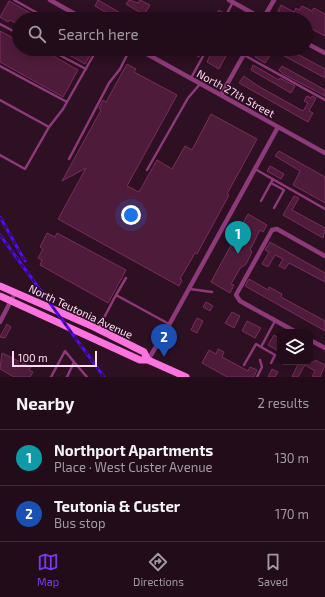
<!DOCTYPE html>
<html lang="en">
<head>
<meta charset="utf-8">
<style>
	:root { --surface:#220c1a; --page:#2e1a27; --text:#f1f3f6; --muted:#a29ba2; --line:#3f2c39; --accent:#7c3aed }
	body { margin:0; font-family:"Exo 2",sans-serif; background:var(--page); color:var(--text) }
	.controls { position:absolute; right:12px; bottom:12px; display:grid; overflow:hidden; border-radius:8px; box-shadow:0 2px 10px #0003 }
	.controls button { width:36px; height:36px; display:grid; place-items:center; padding:0; border:0; border-bottom:1px solid var(--line); background:var(--surface); color:var(--text); font:20px sans-serif }
	.scale { position:absolute; left:12px; bottom:10px; width:85px; box-sizing:border-box; padding-left:4px; border:2px solid #ffdcf4; border-top:0; font-size:11px; line-height:14px; white-space:nowrap; color:#ffdcf4; -webkit-text-stroke:3px #2d1022; paint-order:stroke }
	.you { position:absolute; left:131px; top:215px; width:14px; height:14px; margin:-10px; border:3px solid #fff; border-radius:50%; background:#1a73e8; box-shadow:0 0 0 6px #1a73e833 }
	.badge { display:grid; place-items:center; width:26px; height:26px; border-radius:50%; background:var(--accent); color:#fff; font-size:13px; font-weight:700 }
	.pin { position:absolute; translate:-50% -33px; filter:drop-shadow(0 1px 2px #0008) }
	.pin::after { content:''; position:absolute; top:21px; width:14px; height:12px; background:inherit; clip-path:polygon(0 0,100% 0,50% 100%) }
	.list { margin:0; padding:0; list-style:none }
	h2 { display:flex; justify-content:space-between; align-items:center; height:52px; margin:0; padding:0 16px; font-size:17px }
	h2 small { font-size:13px; font-weight:400; color:var(--muted) }
	.list li { display:grid; grid-template-columns:26px 1fr auto; gap:12px; align-items:center; box-sizing:border-box; height:56px; padding:0 16px; border-top:1px solid var(--line) }
	.list b { display:block; font-size:15px; white-space:nowrap }
	.list p { margin:0; font-size:13px; white-space:nowrap; color:var(--muted) }
	.list em { font-size:13px; font-style:normal; color:var(--muted) }
	.icon { flex:none; width:22px; height:22px; fill:none; stroke:currentColor; stroke-width:2; stroke-linecap:round; stroke-linejoin:round }
	.map { position:relative; flex:none; width:325px; height:377px; overflow:hidden }
	.search { position:absolute; background:var(--surface); box-shadow:0 2px 10px #0003; left:12px; right:12px; top:12px; height:44px; display:flex; align-items:center; gap:10px; box-sizing:border-box; padding:0 14px; border-radius:22px; color:var(--muted); font-size:15px }
	.sheet { height:164px; background:var(--surface) }
	nav { display:flex; justify-content:space-around; align-items:center; box-sizing:border-box; height:56px; border-top:1px solid var(--line); background:var(--surface); font-size:11px; color:var(--muted) }
	nav a { display:grid; justify-items:center; gap:2px }
	nav .on { color:var(--accent) }
	.map>svg:first-child { display:block }
	.building { fill:#4f1b3a; stroke:#7c2c5c }
	.lines { fill:none; stroke-linecap:round; stroke-linejoin:round }
	.lane { stroke:#8e3979; stroke-width:2.5 }
	.street { stroke:#8e3979; stroke-width:4.5 }
	.secondary { stroke:#ff73df; stroke-width:7 }
	.rail-casing { stroke:#5308ff; stroke-width:3 }
	.rail { stroke:#2d1022; stroke-width:1.5; stroke-dasharray:4.5; stroke-linecap:butt }
	.labels { text-anchor:middle; dominant-baseline:central; stroke-width:3; stroke-linejoin:round; paint-order:stroke }
	.street-label { font-size:11px; fill:#ffdcf4; stroke:#2d1022 }
</style>
</head>
<body>
<div class="map">
<svg width="325" height="377" viewBox="0 0 325 377">
	<rect width="100%" height="100%" fill="#2d1022"/>
	<path class="building" d="M98,0L124,15L122,19H117L95,6Z
		M129,0L138,3L140,0L150,5L144,15L126,4Z
		M9,1L41,19H19V25L10,20L8,22L0,17Z
		M281,5L294,12L296,8L299,10L302,6L312,11L314,8L325,14V36L306,26V19H289L290,18L278,11Z
		M219,10L224,13L220,19H213Z
		M0,31L19,41V49L36,51L41,49L78,70L63,97L0,62Z
		M58,49H94L85,64Z
		M196,49H203L199,57L194,54Z
		M213,49L229,50L219,69L207,62Z
		M260,49H288L325,69V78L277,52L276,54L272,52L265,63L255,57Z
		M127,64L136,69L134,72L177,95L127,186L139,192L157,160L172,169L185,146L192,150L211,114L257,139L227,194L229,195L197,254L195,253L180,279L182,280L179,286L58,219L86,168L62,181L101,110L99,108L103,100L106,102Z
		M253,65L279,80L280,78L295,86L291,93L251,70Z
		M282,66L325,90V96L283,74L279,70Z
		M244,76L258,86L303,111L308,103L304,101L307,96L311,98L312,96L316,98L309,111L313,113L308,122L239,83Z
		M279,151L325,177V203L293,185L300,171L275,156Z
		M270,166L284,174L281,179L267,171Z
		M294,196L299,198L292,210L325,228L323,238L283,215Z
		M248,214L267,225L263,232L260,230L250,250L252,251L250,256L246,264L242,267H241L231,284L234,285L230,293L211,282Z
		M47,233L55,237L57,233L126,270L108,303L40,265L42,260L38,258L43,249L40,247Z
		M270,242L325,273V282L289,263L285,269L279,266L283,259L275,255L268,267L262,264L269,252L265,250Z
		M249,279L268,290L269,287L282,294L281,297L325,321V331L245,286Z
		M206,302L213,306L210,311L203,307Z
		M232,312L240,316L234,328L225,323Z
		M197,318L203,321L197,333L191,330Z
		M247,321L261,328L255,338L242,331Z
		M7,324L11,327L5,338L0,337Z
		M274,335L280,339V352L268,345Z
		M218,349L224,352L222,357L248,371L250,367L257,370L254,377H227L202,363L209,350L216,354Z
		M2,353L31,367L29,370L33,372L30,377H14L0,369Z
		M315,360L325,365L320,377H312L315,371L305,365L298,377H292L299,362H314Z
		M272,369L278,372L275,377H268Z"/>
	<g class="lines">
		<path class="lane" d="M14,0L48,19
			M224,19L233,2
			M0,24L19,34
			M48,49L86,69
			M244,55L325,100
			M0,66L67,102
			M191,78L207,49
			M0,100L49,127L25,169L0,155
			M49,127L63,109L97,49
			M69,159L109,83L120,69L130,49
			M255,169L325,209
			M147,170L188,98L200,84
			M271,183L284,190L274,208
			M261,201L273,179
			M126,278L116,295L169,324
			M190,289L212,292
			M98,329L116,295
			M261,347L275,355L271,363
			M74,362L87,377
			M244,365L256,344L261,347L275,321
			M51,377L65,351L74,362L67,377
			M257,377L262,367L260,360"/>
		<path class="street" d="M50,0L84,19
			M229,0L263,19
			M263,19L274,0
			M306,43L325,53
			M138,49L325,153
			M221,95L247,49
			M0,322L15,293
			M296,332L240,301L236,295L272,230L277,229L325,256
			M310,340L325,348
			M148,360L169,325L278,127"/>
		<path class="secondary" d="M0,286L94,327L144,352L148,360
			M0,296L140,360H148L186,377"/>
		<g class="rail-casing">
			<path id="rail" d="M0,217L25,261
				M0,235L104,377"/>
		</g>
		<use href="#rail" class="rail"/>
	</g>
	<g class="labels">
		<g class="street-label">
			<text transform="translate(236 93) rotate(29)">North 27th Street</text>
			<text transform="translate(81 311) rotate(25)">North Teutonia Avenue</text>
		</g>
	</g>
</svg>
<div class="controls">
<button><svg class="icon" aria-label="layers" viewBox="0 0 24 24"><path d="M12 4l9 5-9 5-9-5zM3 14l9 5 9-5"/></svg></button>
</div>
<div class="scale">100 m</div>
<div class="you"></div>
<div class="pin badge" style="left:238px;top:254px;background:#0f9aa8">1</div>
<div class="pin badge" style="left:164px;top:357px;background:#1a4fb4">2</div>
<div class="search"><svg class="icon" aria-label="search" viewBox="0 0 24 24"><circle cx="10" cy="10" r="6"/><path d="M15 15l6 6"/></svg>Search here</div>
</div>
<section class="sheet">
<h2>Nearby<small>2 results</small></h2>
<ul class="list">
<li><span class="badge" style="background:#0f9aa8">1</span><div><b>Northport Apartments</b><p>Place · West Custer Avenue</p></div><em>130 m</em></li>
<li><span class="badge" style="background:#1a4fb4">2</span><div><b>Teutonia &amp; Custer</b><p>Bus stop</p></div><em>170 m</em></li>
</ul>
</section>
<nav>
<a class="on"><svg class="icon" aria-label="map" viewBox="0 0 24 24"><path d="M3 6l6-2 6 2 6-2v14l-6 2-6-2-6 2zM9 4v14M15 6v14"/></svg>Map</a>
<a><svg class="icon" aria-label="directions" viewBox="0 0 24 24"><path d="M12 3l9 9-9 9-9-9zM9 14v-3h6M13 9l2 2-2 2"/></svg>Directions</a>
<a><svg class="icon" aria-label="saved" viewBox="0 0 24 24"><path d="M7 4h10v16l-5-4-5 4z"/></svg>Saved</a>
</nav>
</body>
</html>
